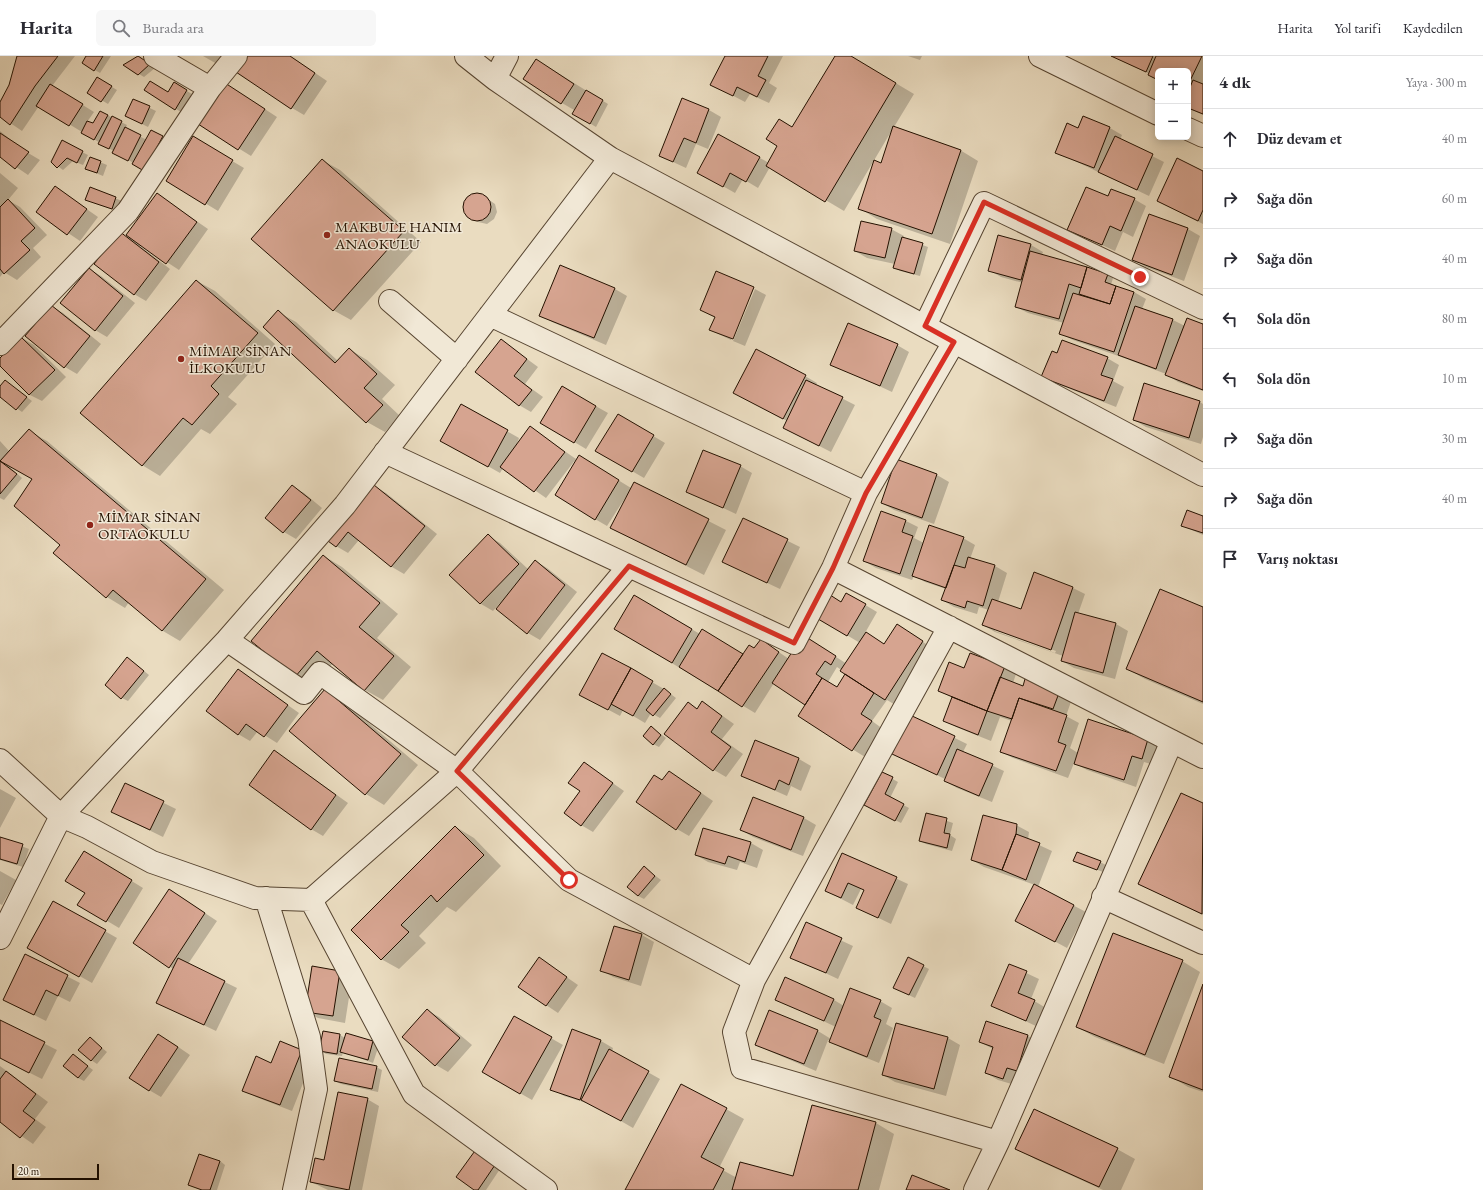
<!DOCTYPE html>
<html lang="tr">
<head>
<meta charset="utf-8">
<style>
	:root { --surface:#fff; --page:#f7f7f7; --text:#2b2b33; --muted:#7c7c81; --line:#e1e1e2 }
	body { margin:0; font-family:"EB Garamond",serif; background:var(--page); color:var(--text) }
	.controls { position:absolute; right:12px; top:12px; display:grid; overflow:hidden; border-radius:6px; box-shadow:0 2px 10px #0003 }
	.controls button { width:36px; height:36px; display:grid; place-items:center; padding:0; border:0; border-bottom:1px solid var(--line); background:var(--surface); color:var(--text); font:20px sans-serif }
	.scale { position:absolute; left:12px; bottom:10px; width:87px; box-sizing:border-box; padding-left:4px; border:2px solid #241100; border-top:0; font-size:11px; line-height:14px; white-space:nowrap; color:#241100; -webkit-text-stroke:3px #f1e8d6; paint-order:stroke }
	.stop { position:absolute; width:12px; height:12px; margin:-9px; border:3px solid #d93025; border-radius:50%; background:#fff }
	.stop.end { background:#d93025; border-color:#fff; box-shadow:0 1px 4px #0008 }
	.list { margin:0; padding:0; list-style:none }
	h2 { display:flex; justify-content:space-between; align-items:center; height:52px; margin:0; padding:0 16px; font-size:17px }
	h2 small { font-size:13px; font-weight:400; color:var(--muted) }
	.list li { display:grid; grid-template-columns:26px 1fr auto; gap:12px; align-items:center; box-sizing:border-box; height:60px; padding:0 16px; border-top:1px solid var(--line) }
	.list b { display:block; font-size:15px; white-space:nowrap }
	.list em { font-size:13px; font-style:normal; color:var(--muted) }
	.icon { flex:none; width:22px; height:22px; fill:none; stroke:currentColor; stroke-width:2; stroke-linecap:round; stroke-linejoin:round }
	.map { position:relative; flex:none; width:1203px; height:1134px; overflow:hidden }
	header { display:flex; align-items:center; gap:24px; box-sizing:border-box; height:56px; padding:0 20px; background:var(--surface); border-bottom:1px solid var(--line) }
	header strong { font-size:19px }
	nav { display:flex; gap:22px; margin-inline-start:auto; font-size:14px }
	.search { width:280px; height:36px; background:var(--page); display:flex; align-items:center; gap:10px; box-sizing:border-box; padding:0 14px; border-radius:6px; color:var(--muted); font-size:15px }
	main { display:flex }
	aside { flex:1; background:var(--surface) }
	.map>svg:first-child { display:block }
	.shadow { fill:#0003; fill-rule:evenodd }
	.building { fill:#d6a490; stroke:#241100 }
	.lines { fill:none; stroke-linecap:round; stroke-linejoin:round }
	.street-casing { stroke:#564430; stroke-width:24 }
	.street { stroke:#f1e8d6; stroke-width:22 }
	.route { stroke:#d93025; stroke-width:5 }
	.poi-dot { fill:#8f2418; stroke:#f1e8d6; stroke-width:1.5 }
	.labels { text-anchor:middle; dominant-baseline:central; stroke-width:3; stroke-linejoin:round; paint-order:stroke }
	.poi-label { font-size:15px; fill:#241100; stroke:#f1e8d6; text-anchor:start }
</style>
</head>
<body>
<header>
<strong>Harita</strong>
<div class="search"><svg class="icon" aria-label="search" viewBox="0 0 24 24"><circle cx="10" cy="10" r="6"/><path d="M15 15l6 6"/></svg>Burada ara</div>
<nav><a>Harita</a><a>Yol tarifi</a><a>Kaydedilen</a></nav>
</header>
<main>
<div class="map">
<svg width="1203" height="1134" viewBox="0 0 1203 1134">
	<rect width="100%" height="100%" fill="#eadcc0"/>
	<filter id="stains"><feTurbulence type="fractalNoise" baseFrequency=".005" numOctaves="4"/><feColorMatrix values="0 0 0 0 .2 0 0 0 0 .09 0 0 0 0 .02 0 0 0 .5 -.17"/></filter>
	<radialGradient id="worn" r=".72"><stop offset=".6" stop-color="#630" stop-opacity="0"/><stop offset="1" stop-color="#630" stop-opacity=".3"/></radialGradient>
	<path class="shadow" d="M18,0H75L52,30L94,56L87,66L94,69L101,56L127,69L125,73L147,84L152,75L168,84L150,117L39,50L22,75L0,60V48L10,30Z
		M87,0H111L100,17L83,7Z
		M203,0H222L217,8Z
		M244,0H290L327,25L304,59L292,52Z
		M726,0H783L769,27L777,32L769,47L750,38L745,46L724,35Z
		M836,0H850L914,38L894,71L960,94L978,105L950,188L877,163L859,152L881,108L892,74L844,155L770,111L758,132L743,123L735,137L698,116L719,79L769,107L793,72Z
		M908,0H922L920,4Z
		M1111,0H1203V59L1188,52V15H1158V24L1150,18Z
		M139,1L155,12L144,21L139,18Z
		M548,11L608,48L596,71L574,58L580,48L578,47L574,54L562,47Z
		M97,22L117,34L108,48L88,36Z
		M180,31L192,38L181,56L145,34L168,38Z
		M234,33L277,61L251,100L196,66Z
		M133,44L156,55L148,71L126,60Z
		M709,54L721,61L708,93L696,88L686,112L660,100Z
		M1084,61L1110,72L1122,79L1120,84L1164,106L1149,140L1056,96L1079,73Z
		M0,75L23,94L40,104L28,119L0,100Z
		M193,82L244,112L218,155L167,124Z
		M82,96L88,99L83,109L73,105L63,114L52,106Z
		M90,102L107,109L103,120L86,113Z
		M322,104L340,114L421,186L351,264L333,254Z
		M1203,116V168L1158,145Z
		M0,117L18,132L8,144L20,151L47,179L33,192L41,201L17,224L4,216L0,221Z
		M55,131L98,161L80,185L37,156Z
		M90,132L122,145L118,156L86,143Z
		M157,138L208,173L179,214L141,189L140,190L170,213L146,245L134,238L119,176L127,181Z
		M474,138L482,139L495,148L497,156L494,163L487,168L478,166L465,156L464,152L466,143Z
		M1109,142L1134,143L1146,150L1133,181L1123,176L1115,195L1069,174Z
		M1149,160L1188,173L1200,180L1184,225L1146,211L1134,204Z
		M891,173L904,180L903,182L928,191L920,220L900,215L894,211L895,208L867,202L855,195Z
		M1031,189L1043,196L1042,199L1108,219L1113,222L1111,229L1134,236L1146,243L1142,253L1173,264L1185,270L1203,269V335L1178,326L1166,318L1124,302L1073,284L1061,278L1064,267L1028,257L1016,251L1023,227L1001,221L989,214Z
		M89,213L101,220L135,247L107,281L95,274Z
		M717,217L754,232L731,284L710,274L716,262L701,254Z
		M197,225L215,235L275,288L228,341L237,348L210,378L201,373L160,420L142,409Z
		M615,233L627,240L606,289L552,266L540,259Z
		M755,233L766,239L745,290L733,285Z
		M51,250L63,257L101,288L77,318L65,311Z
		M278,256L296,266L338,305L349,293L367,304L395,329L382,343L400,360L385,376L367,366Z
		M22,282L34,289L66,321L42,345L30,339L0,308V303Z
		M501,284L538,311L525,328L543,341L531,356L519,349Z
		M897,289L909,296L892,336L832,308Z
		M1058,298L1107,302L1119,309L1113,325L1124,331L1116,351L1055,327L1043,320Z
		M805,320L817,327L816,329L855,349L831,396L784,372L787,365L746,343Z
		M5,325L32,345L22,356L0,340V331Z
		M562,331L608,357L586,393L541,366Z
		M1200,346L1203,348V381L1201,388L1146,371L1134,364Z
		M461,349L519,382L516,391L531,372L576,403L546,442L503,412L500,417L454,391Z
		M618,359L665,387L644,422L597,395Z
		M29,375L47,385L224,534L180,585L163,575L129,546L125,552L107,541L54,497L61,489L33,423L3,405L22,422L4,444L0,442V385L10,396Z
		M592,408L631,432L634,427L726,474L704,519L612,472L628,439H627L607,470L595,463Z
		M740,410L752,417L736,458L687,435Z
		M937,419L949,426L934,468L894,454L882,447Z
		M292,430L304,437L322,452L296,483L284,476L266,461Z
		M374,430L386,437L437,478L404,518L392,511L359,484L348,497L336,490Z
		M1203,461V479L1183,470Z
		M743,463L800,491L780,533L723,506Z
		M906,465L918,471L914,482L924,487L963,482L975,489L970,503L995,510L1007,517L998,546L1022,554L1035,518L1073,532L1085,538L1078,558L1116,568L1128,575L1115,623L1074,612L1062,605L1063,600L995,576L983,569L989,554L979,551L977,558L954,551L942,544L946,533L925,526L914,520L912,524L876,512L864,505ZM995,573L1056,595L1055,597L995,575Z
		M488,480L500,487L528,513L535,505L547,512L577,536L540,584L528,577L500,547L493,555L481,548L451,519Z
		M324,500L342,511L398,558L377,582L411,611L383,644L365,634L333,607L313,631L295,621Z
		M847,538L877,556L865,577L885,589L909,577L934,593L897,650L887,644L872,665L883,673L865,701L799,660L807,649L774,627L755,657L615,573L634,540L700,578L743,599L755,593L761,584L789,603L816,588L847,608L860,587L815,560L841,547ZM837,611L847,618L838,632L828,626Z
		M1203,552V648L1145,623L1127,613Z
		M603,598L664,633L676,642L660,662L651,657L645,667L623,654L620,660L592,645Z
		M128,602L149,619L128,645L122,642Z
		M1004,611L1016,618L1013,627L1023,631L1074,637L1066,660L1079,667L1070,692L1078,697L1148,684L1160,691L1154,709L1144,706L1136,731L1087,714L1074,707L1068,722L1013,702L1001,696L1012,665L1000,661L991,685L956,671L944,664L953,642L939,635L965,613Z
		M238,614L299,657L277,687L258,675L250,685L238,678Z
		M325,635L343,645L418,709L384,749L366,738L290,675Z
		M703,646L734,668L722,683L743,698L726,721L714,714L689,647L698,653Z
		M910,660L967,688L963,696L1004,715L992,746L957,732L945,725V723L893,698Z
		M651,671L666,682L659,691L653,688Z
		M756,685L799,703L811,710L801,735L791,730L787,740L742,720Z
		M275,695L348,747L323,780L311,773Z
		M584,707L624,735L593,776L581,769V735Z
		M882,717L898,726L890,742L909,752L901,767L871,752Z
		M681,723L713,745L689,780L677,773L663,725Z
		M125,728L176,753L163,781L112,756Z
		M0,733L16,742L0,772Z
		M1182,738L1203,748V859L1140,827Z
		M754,742L804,762L816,769L803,800L753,781L741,774Z
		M926,758L953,767L950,779L956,783L952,795L926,788L920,785Z
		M1016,769L1029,776L1028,784L1052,795L1038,831L1086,856L1067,892L1017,865L1035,829L984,811L972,804Z
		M456,771L474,782L501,810L456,856L447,851L419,880L426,887L399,913L381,903Z
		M0,782L29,793L23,811L0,804Z
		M751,787L763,794L757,812L740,806L737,814L708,806L696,799Z
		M843,798L908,828L891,868L858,852L865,835L861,833L853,849L826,835Z
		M96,803L143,832L119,872L79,848L86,837Z
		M1100,806L1106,809L1103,816L1080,807Z
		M645,812L661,824L644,843L638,840Z
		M0,815L16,824L2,849L0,848Z
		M170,834L217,865L188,908L237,932L216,975L170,953L174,913L170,911Z
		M54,846L117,882L92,927L28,891Z
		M806,868L853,890L838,923L791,901Z
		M614,871L642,879L654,886L641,930L613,921L601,914Z
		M26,899L80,927L70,946L58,940L46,965L4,944Z
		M539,902L578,929L558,957L519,931Z
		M1182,905L1200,916L1164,1008L1095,981L1077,971Z
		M1009,909L1039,923L1031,943L1046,952L1038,971L993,950Z
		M923,910L929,913L915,942L900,935Z
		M313,911L352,922L345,967L318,962L306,956Z
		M1203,931V1036L1188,1031L1170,1020Z
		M776,943L834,944L844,950L880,945L892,952L886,968L893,972L879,1007L842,992L828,984L816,1015L769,995L757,988L818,975L831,983L836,971Z
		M427,954L439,961L472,989L448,1016L436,1009L403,981Z
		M514,961L563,989L532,1044L483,1016Z
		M0,965L57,994L42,1023L0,1002Z
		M986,967L1028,980L1040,987L1015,1029L998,1024L986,1017L993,993L980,986Z
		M897,968L948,982L960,989L946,1040L895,1026L883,1019Z
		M573,974L601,985L613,992L612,996L660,1023L633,1072L593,1049L564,1040L552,1033Z
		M346,978L379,989L373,1007L343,996L342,1000L326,998L320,994L340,979L345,982Z
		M90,982L107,996L97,1008L91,1004Z
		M171,986L190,999L161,1041L149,1034Z
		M280,987L313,1002L292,1055L256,1041L244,1034L272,1008Z
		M73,999L93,1014L84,1025L78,1022Z
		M0,1010L48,1046L35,1063L46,1071L33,1088L0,1065Z
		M376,1011L382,1014L378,1036L341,1028L335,1025Z
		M367,1043L379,1050L362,1134H328L311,1126Z
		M813,1050L876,1067L894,1078L879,1134H626L726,1053L744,1063L719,1112L737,1122H794Z
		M1017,1092L1117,1093L1135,1103L1121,1134H1103L1035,1103Z
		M477,1093L502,1110L486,1134H476Z
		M220,1105L225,1109L217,1134H200L190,1129Z"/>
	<path class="building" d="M17,0H58L35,30L10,69L0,61V46L9,29Z
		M86,0H103L94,15L82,7Z
		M138,0L150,8L138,19L123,9Z
		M243,0H290L315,17L291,53L233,14Z
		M725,0H768L758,20L766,24L757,41L737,31L733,40L710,29Z
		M835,0H851L896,27L825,146L766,110L777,90L766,83L779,63L792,71Z
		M1111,0H1153L1146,16Z
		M1156,0H1202L1188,29V15H1158V24L1148,19Z
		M536,3L574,28L561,48L523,23Z
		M97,21L112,30L101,46L87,37Z
		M1193,24L1203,28V58L1188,52V36Z
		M150,25L168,36L174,26L187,34L175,54L144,34Z
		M222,25L265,53L238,94L195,66Z
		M50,28L83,48L69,70L36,50Z
		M586,34L603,44L590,68L572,58Z
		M682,42L709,53L696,87L684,82L673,106L659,100Z
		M133,43L150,50L142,68L125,60Z
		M100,55L108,59L94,84L81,77L87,65L93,67Z
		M112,60L122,65L109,93L98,88Z
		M1083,60L1110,71L1094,112L1055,97L1067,67L1078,72Z
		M893,70L961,94L932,178L858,153L874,104L881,107Z
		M125,71L141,79L128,105L112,97Z
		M151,74L163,80L144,115L132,108Z
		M0,77L29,96L15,113L0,101Z
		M718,78L760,101L746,126L730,117L723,131L697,117Z
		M193,80L233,104L205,149L166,125Z
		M1115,80L1153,98L1137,134L1098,116Z
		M62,84L83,95L77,107L67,102L57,112L51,106Z
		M90,101L101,105L97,117L85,113Z
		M1177,102L1203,115V154L1198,165L1157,145Z
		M322,103L404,175L333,255L251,183Z
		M55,130L87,153L67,179L36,156Z
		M90,131L116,141L112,153L85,144Z
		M1086,131L1108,140L1111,133L1135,142L1121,175L1110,170L1102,189L1067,174Z
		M463 151a14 14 0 1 1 28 0a14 14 0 1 1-28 0Z
		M157,137L197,166L166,208L126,179Z
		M8,143L35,172L21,185L30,194L4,218L0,213V151Z
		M1149,158L1188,172L1172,219L1132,204Z
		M861,165L892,172L885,202L854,195Z
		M119,175L159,206L134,239L94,208Z
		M998,179L1031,188L1021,224L988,215Z
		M902,181L923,187L914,218L893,212Z
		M1030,195L1087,211L1081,232L1069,228L1059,263L1015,251Z
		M560,209L615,232L594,282L539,260Z
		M1087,211L1108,218L1105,226L1116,230L1110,248L1079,238Z
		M89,212L123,240L95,275L60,247Z
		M716,215L754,231L733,283L709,274L715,261L700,254Z
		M196,224L258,277L211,330L219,338L192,369L183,362L142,410L80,357Z
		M1116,230L1134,236L1114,296L1059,278L1073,237L1110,248Z
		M51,249L90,280L64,312L25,280Z
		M1135,250L1173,263L1156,313L1118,299Z
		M278,254L335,307L349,292L377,318L364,332L383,349L366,367L263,271Z
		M1187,262L1203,268V334L1165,319Z
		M848,267L898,288L880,330L830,309Z
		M21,281L55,314L29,339L0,310V302Z
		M501,283L527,303L514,320L532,334L519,350L475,316Z
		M1062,284L1108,301L1101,319L1113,323L1104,345L1041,321L1052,295L1057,297Z
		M756,293L806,319L783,363L733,337Z
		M5,324L27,341L16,354L0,341V330Z
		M806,324L843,341L819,390L783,372Z
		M1144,327L1200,345L1189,382L1133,364Z
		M562,330L596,350L574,387L540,367Z
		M461,348L508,374L488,411L440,385Z
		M618,358L654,379L632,416L595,395Z
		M530,370L565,396L534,436L500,411Z
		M29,373L206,523L162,575L113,534L106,542L53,497L60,489L14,450L32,423L0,405Z
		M703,394L741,409L723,452L686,436Z
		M579,399L619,424L595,464L555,439Z
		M896,403L937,418L922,462L881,447Z
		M0,405L17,418L0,438Z
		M634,426L709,463L686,509L610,472Z
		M292,429L311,444L283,477L265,462Z
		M374,429L425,470L391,511L348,476L336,491L328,485Z
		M1187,454L1203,460V477L1181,470Z
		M881,455L906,464L902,476L913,480L900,518L863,505Z
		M743,462L788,483L767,527L722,506Z
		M929,469L964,481L946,532L912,520Z
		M488,478L519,508L480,548L449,519Z
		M323,499L380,547L359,571L394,600L364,635L317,595L295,621L251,585Z
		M968,501L995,509L983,550L967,545L965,552L941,544L954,509L965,512Z
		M535,504L565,529L527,578L496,553Z
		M1034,516L1073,531L1051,594L982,569L992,543L1021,553Z
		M1160,533L1203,551V646L1126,613Z
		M827,537L841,546L846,537L866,548L847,580L813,560Z
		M634,539L692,573L672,607L614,573Z
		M1075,556L1116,567L1103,617L1061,605Z
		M897,568L923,585L885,644L840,615L866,576L884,588Z
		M702,573L743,598L718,635L679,611Z
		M803,579L836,600L831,609L825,605L816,618L822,622L805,649L772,627Z
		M761,583L779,596L742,651L718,635L749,589L754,592Z
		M602,597L631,612L608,654L579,639Z
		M970,597L1005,610L987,655L938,635L949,606L964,612Z
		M127,601L144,615L121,643L105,629Z
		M631,612L653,625L633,660L611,648Z
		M238,613L288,649L264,681L246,668L238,679L206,655Z
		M1027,616L1062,629L1053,653L1019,642L1012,663L987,655L1000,621L1023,630Z
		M845,618L874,637L861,658L872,665L852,695L798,660L822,622L837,631Z
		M664,632L671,638L653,660L646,654Z
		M325,633L401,698L365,739L289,675Z
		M952,641L987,655L978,679L943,665Z
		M1019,642L1067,659L1058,686L1066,689L1056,715L1000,696Z
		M702,645L722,660L711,676L731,691L713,715L664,678L688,646L697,653Z
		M910,659L955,680L937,719L892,698Z
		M1088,663L1148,683L1142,703L1132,700L1124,724L1074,708Z
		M651,670L661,679L653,689L643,680Z
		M755,684L799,702L789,729L779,724L775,734L741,720Z
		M957,693L993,708L979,740L944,725Z
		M274,694L336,739L311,774L249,729Z
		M584,706L613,727L581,770L564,757L580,735L568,727Z
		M669,715L701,737L676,774L636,746L654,719L662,724Z
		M882,716L893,721L885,738L904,748L895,765L864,749Z
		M125,727L164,745L150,774L111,756Z
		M1181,737L1203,747L1202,858L1138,828Z
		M753,741L804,761L791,794L740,774Z
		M926,757L947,762L944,777L950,778L947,792L919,785Z
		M983,759L1017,768L1016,778L1002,814L971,804Z
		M455,770L484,799L437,846L431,839L401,869L409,876L381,904L351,874Z
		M703,772L751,786L745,806L728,800L725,808L695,799Z
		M1016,778L1040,787L1026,824L1002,814Z
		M0,781L23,788L17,808L0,803Z
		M84,795L132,824L106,866L77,849L85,837L65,825Z
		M1077,796L1101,805L1097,814L1073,805Z
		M842,797L897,821L878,862L856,852L864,834L848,827L841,842L825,835Z
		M644,810L655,820L638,840L627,831Z
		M1034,828L1074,849L1055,886L1015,865Z
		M169,833L205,857L169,912L133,887Z
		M53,845L106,874L79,921L27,892Z
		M806,866L842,882L826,917L790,902Z
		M614,870L642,878L629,924L600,915Z
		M1113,877L1183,904L1145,999L1076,971Z
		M25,898L68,919L58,940L46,934L34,959L3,944Z
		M539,901L567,921L546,950L518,931Z
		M908,901L924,909L909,939L893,932Z
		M178,902L225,925L204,969L156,947Z
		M1009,908L1027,915L1018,937L1035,944L1026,965L991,950Z
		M312,910L340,915L333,960L305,956Z
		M785,921L834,943L824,965L775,944Z
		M1203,928V1034L1169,1021Z
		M850,932L881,944L874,961L881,964L867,1001L829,986Z
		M427,953L460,982L435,1010L402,981Z
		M769,954L818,974L804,1008L755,989Z
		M514,960L552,981L520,1038L482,1016Z
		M0,964L45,986L29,1017L0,1002Z
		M986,965L1028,979L1017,1015L1007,1012L1003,1023L985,1017L993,991L979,986Z
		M896,967L948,981L934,1033L882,1019Z
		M572,973L601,984L580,1044L550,1034Z
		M323,975L340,978L337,998L319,995Z
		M346,977L373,985L368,1004L340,996Z
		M158,978L178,991L149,1035L129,1022Z
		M90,981L102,992L91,1005L78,994Z
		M280,985L302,994L280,1049L242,1035L256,1000L271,1007Z
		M609,993L649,1015L621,1065L581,1044Z
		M73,998L88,1010L78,1022L63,1010Z
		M339,1002L377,1010L372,1033L334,1025Z
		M6,1015L36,1038L23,1055L35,1064L20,1082L0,1066V1023Z
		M681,1028L727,1052L701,1101L724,1113L713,1134H625Z
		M338,1036L368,1042L349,1134L310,1126L315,1102L324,1104Z
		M812,1049L876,1066L858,1134H732L740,1106L793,1120Z
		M1034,1053L1118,1092L1099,1131L1015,1093Z
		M477,1092L497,1106L478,1134H474L456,1121Z
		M199,1098L220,1105L210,1134H202L188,1129Z
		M912,1119L950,1134H906Z"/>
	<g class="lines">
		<g class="street-casing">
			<path id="street" d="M155,0L210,32
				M466,0L495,23
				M507,0L495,23L610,102
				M1040,0L1158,58
				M1188,73L1203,80
				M390,245L457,303
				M490,259L866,437
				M925,270L984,147L1203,252
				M0,288L128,155L210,32L236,0
				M385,396L794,587L833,512L866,437L954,286
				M833,512L1203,701
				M949,571L754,924L734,976L742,1012L998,1086L975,1134
				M227,584L304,637L320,617L457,715L569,824L754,924
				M0,704L61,760L87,771L152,806L255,842L311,844L457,715L629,510
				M1103,841L1203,887
				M266,842L309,981L316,1033L294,1134
				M311,844L414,1038L546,1134
				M0,882L61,760L227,584L345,449L610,102L1203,419
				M998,1086L1172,685"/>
		</g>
		<use href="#street" class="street"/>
	</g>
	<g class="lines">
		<path class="route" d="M569,824L457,715L629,510L794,587L833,512L866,437L954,286L925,270L984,146L1140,221"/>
	</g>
	<g class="poi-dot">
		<circle cx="327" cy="179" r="4"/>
		<circle cx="181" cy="303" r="4"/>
		<circle cx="90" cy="469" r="4"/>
	</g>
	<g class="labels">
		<g class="poi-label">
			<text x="335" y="170">MAKBULE HANIM<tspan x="335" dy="17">ANAOKULU</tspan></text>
			<text x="189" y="294">MİMAR SİNAN<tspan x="189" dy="17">İLKOKULU</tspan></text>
			<text x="98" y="460">MİMAR SİNAN<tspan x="98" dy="17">ORTAOKULU</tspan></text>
		</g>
	</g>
	<rect width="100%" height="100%" filter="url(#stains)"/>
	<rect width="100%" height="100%" fill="url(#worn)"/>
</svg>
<div class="controls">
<button>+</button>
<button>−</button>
</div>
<div class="scale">20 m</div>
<div class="stop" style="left:569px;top:824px"></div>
<div class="stop end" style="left:1140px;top:221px"></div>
</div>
<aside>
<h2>4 dk<small>Yaya · 300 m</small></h2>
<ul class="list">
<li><svg class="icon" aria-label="ahead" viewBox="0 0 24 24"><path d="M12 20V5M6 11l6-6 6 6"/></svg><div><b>Düz devam et</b></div><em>40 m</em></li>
<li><svg class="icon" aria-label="right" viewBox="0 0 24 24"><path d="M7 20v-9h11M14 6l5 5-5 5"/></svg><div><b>Sağa dön</b></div><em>60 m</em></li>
<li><svg class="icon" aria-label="right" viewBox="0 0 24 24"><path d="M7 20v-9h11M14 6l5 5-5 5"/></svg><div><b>Sağa dön</b></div><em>40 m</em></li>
<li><svg class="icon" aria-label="left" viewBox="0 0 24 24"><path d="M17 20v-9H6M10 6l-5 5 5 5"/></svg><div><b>Sola dön</b></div><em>80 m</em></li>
<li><svg class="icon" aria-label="left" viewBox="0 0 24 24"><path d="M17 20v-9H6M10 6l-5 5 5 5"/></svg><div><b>Sola dön</b></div><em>10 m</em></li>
<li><svg class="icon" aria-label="right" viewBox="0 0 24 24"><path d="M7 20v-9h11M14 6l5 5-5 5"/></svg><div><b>Sağa dön</b></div><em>30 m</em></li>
<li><svg class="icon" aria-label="right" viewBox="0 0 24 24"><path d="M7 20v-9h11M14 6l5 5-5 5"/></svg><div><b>Sağa dön</b></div><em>40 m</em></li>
<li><svg class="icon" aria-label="arrive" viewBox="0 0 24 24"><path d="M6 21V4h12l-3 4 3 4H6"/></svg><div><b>Varış noktası</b></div></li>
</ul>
</aside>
</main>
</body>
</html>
